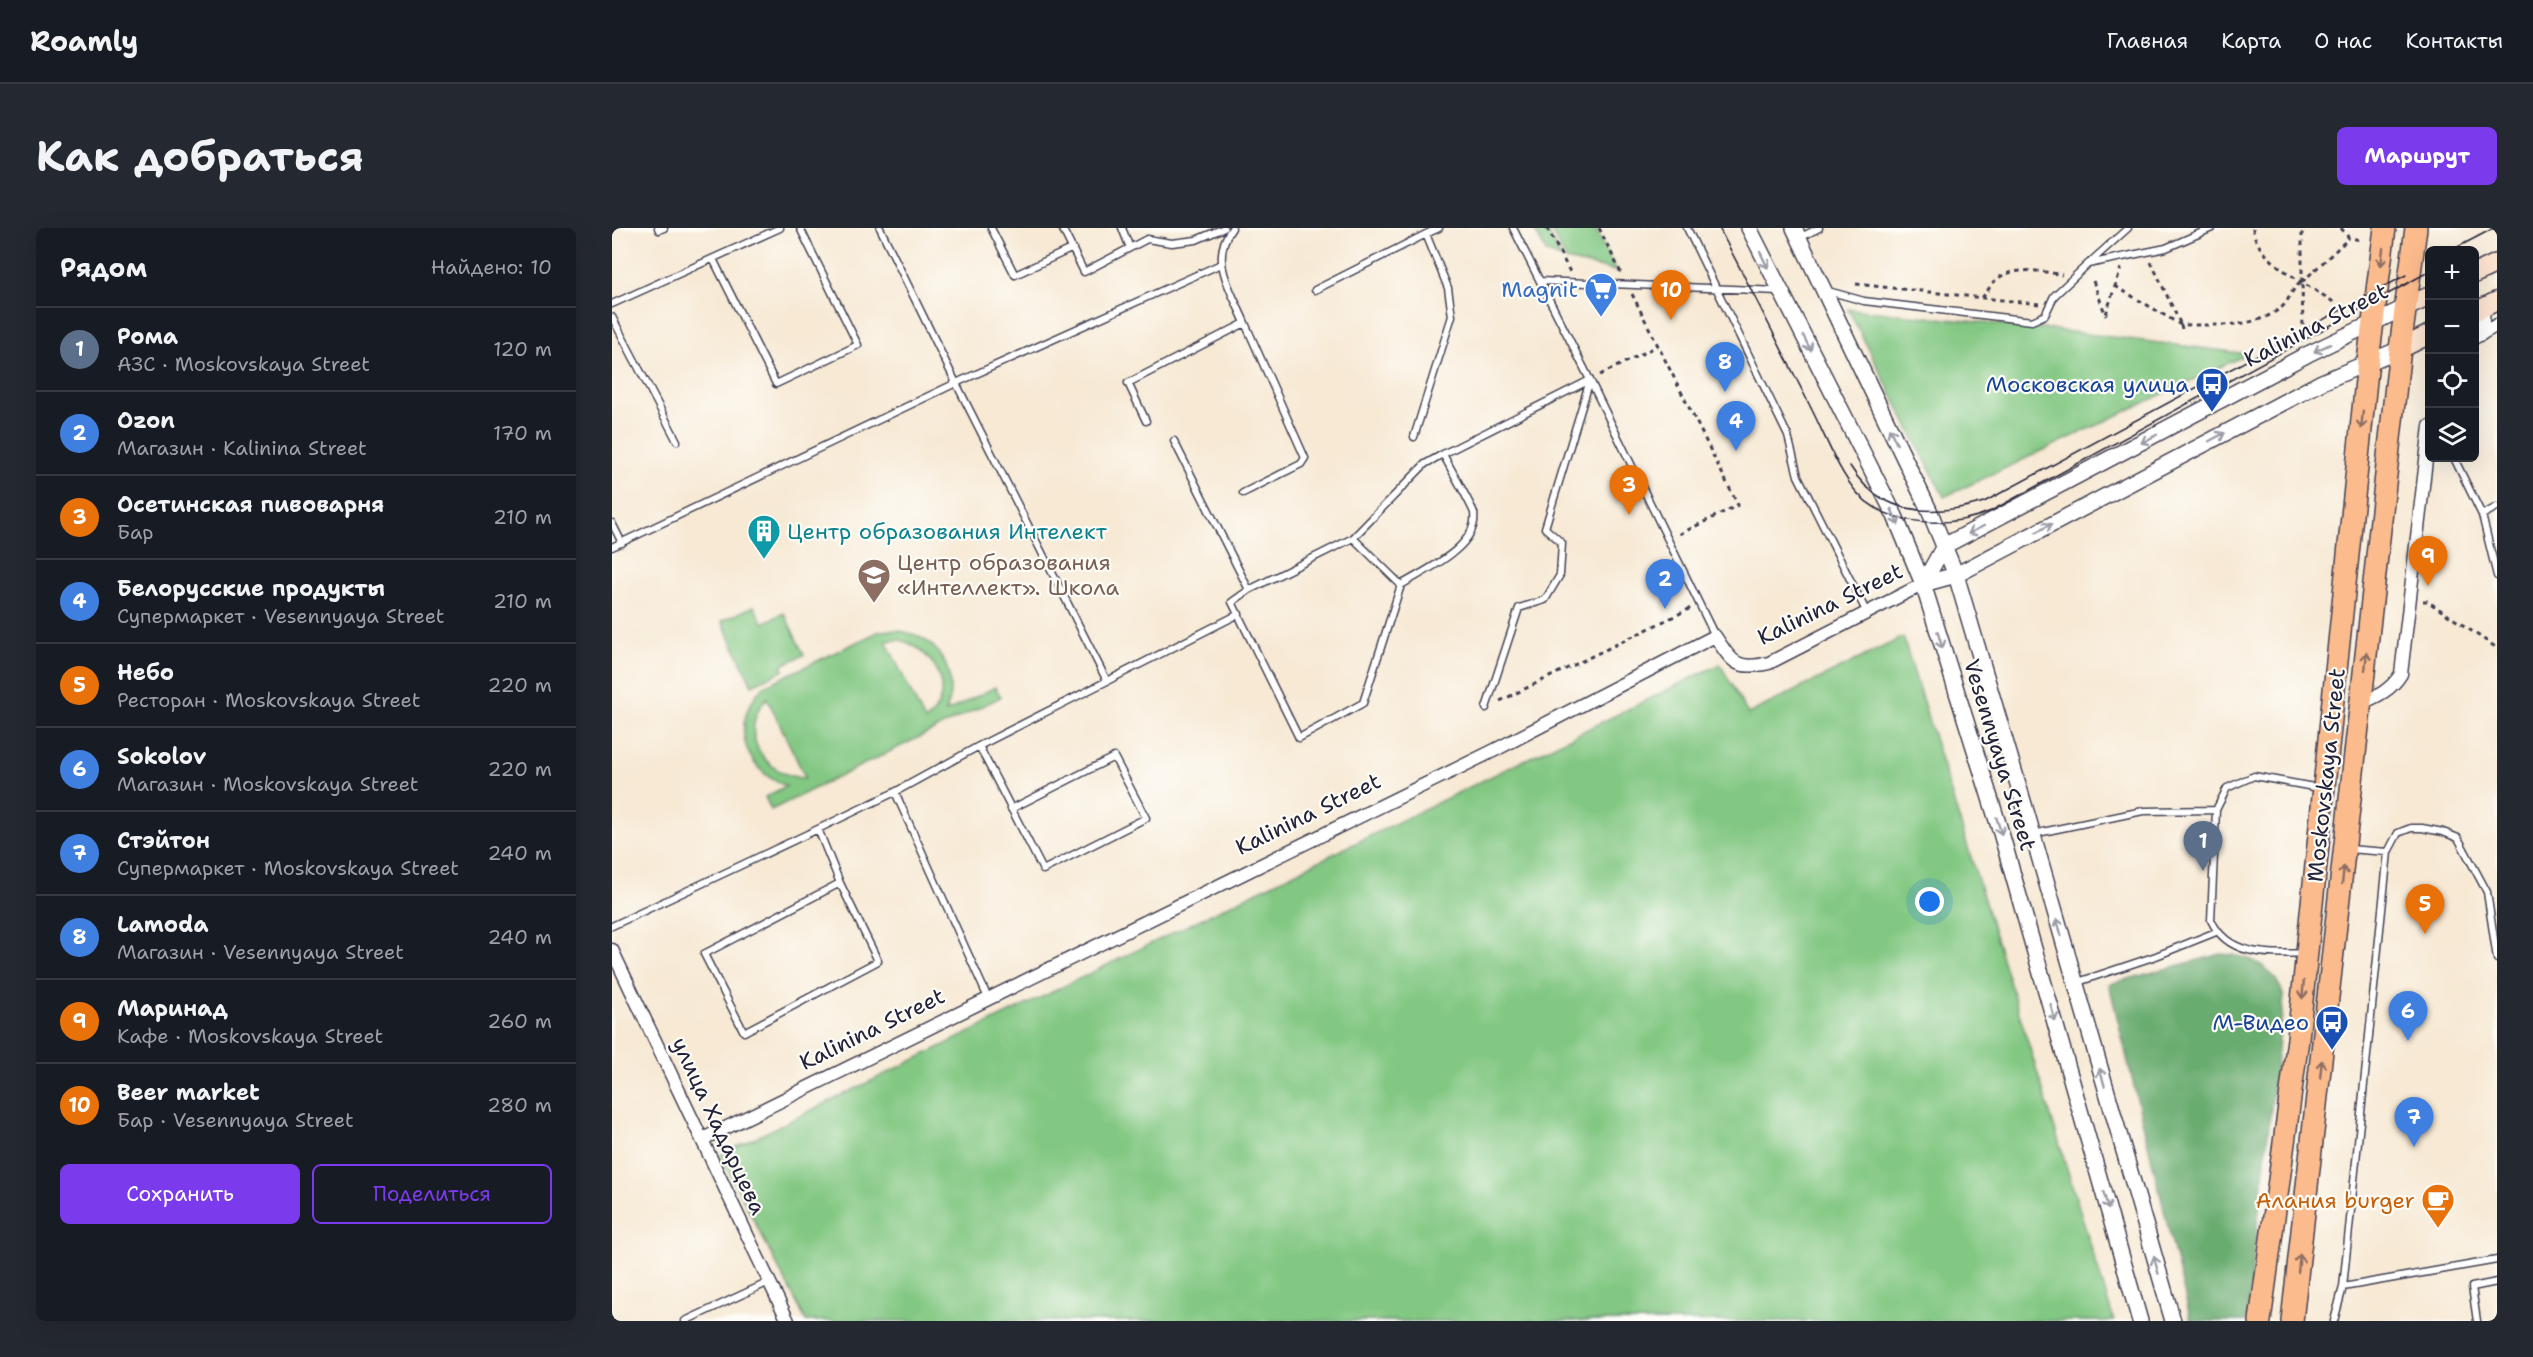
<!DOCTYPE html>
<html lang="ru">
<head>
<meta charset="utf-8">
<style>
	:root { --surface:#171b24; --page:#242831; --text:#f1f3f6; --muted:#9ea1a6; --line:#363941; --accent:#7c3aed }
	body { margin:0; font-family:"Shantell Sans",sans-serif; background:var(--page); color:var(--text) }
	.controls { position:absolute; right:18px; top:18px; display:grid; overflow:hidden; border-radius:9px; box-shadow:0 6px 24px #0002 }
	.controls button { width:54px; height:54px; display:grid; place-items:center; padding:0; border:0; border-bottom:2px solid var(--line); background:var(--surface); color:var(--text); font:30px sans-serif }
	.you { position:absolute; left:1318px; top:674px; width:21px; height:21px; margin:-15px; border:4px solid #fff; border-radius:50%; background:#1a73e8; box-shadow:0 0 0 9px #1a73e833 }
	.badge { display:grid; place-items:center; width:39px; height:39px; border-radius:50%; background:var(--accent); color:#fff; font-size:20px; font-weight:700 }
	.pin { position:absolute; translate:-50% -50px; filter:drop-shadow(0 2px 3px #0008) }
	.pin::after { content:''; position:absolute; top:32px; width:21px; height:18px; background:inherit; clip-path:polygon(0 0,100% 0,50% 100%) }
	.list { margin:0; padding:0; list-style:none }
	h2 { display:flex; justify-content:space-between; align-items:center; height:78px; margin:0; padding:0 24px; font-size:26px }
	h2 small { font-size:20px; font-weight:400; color:var(--muted) }
	.list li { display:grid; grid-template-columns:39px 1fr auto; gap:18px; align-items:center; box-sizing:border-box; height:84px; padding:0 24px; border-top:2px solid var(--line) }
	.list b { display:block; font-size:22px; white-space:nowrap }
	.list p { margin:0; font-size:20px; white-space:nowrap; color:var(--muted) }
	.list em { font-size:20px; font-style:normal; color:var(--muted) }
	.actions { display:flex; gap:12px; padding:18px 24px }
	.actions a { flex:1; padding:14px 0; border:2px solid var(--accent); border-radius:9px; text-align:center; font-size:21px; color:var(--accent) }
	.actions .main { background:var(--accent); color:#fff }
	.icon { flex:none; width:33px; height:33px; fill:none; stroke:currentColor; stroke-width:2; stroke-linecap:round; stroke-linejoin:round }
	.map { position:relative; flex:none; width:1885px; height:1093px; overflow:hidden; border-radius:9px }
	header { display:flex; align-items:center; gap:36px; box-sizing:border-box; height:84px; padding:0 30px; background:var(--surface); border-bottom:2px solid var(--line) }
	header strong { font-size:28px }
	nav { display:flex; gap:33px; margin-inline-start:auto; font-size:21px }
	.intro { display:flex; align-items:center; justify-content:space-between; box-sizing:border-box; height:144px; padding:0 36px }
	h1 { margin:0; font-size:42px }
	.button { padding:15px 27px; border-radius:9px; background:var(--accent); color:#fff; font-size:21px; font-weight:700 }
	main { display:flex; gap:36px; padding:0 36px }
	aside { flex:1; background:var(--surface); border-radius:9px; box-shadow:0 6px 24px #0002 }
	.map>svg:first-child { display:block }
	.green { fill:#82c782; stroke:#52745e; stroke-width:1.5; fill-rule:evenodd }
	.forest { fill:#69ac70; stroke:#466756; stroke-width:1.5 }
	.lines { fill:none; stroke-linecap:round; stroke-linejoin:round }
	.service-casing { stroke:#424052; stroke-width:9 }
	.minor-casing { stroke:#424052; stroke-width:15 }
	.tertiary-casing { stroke:#424052; stroke-width:18 }
	.secondary-casing { stroke:#424052; stroke-width:21 }
	.trunk-casing { stroke:#424052; stroke-width:24 }
	.path { stroke:#424052; stroke-width:3; stroke-dasharray:4.5 4.5; stroke-linecap:butt }
	.service { stroke:#fff; stroke-width:6 }
	.minor { stroke:#fff; stroke-width:12 }
	.tertiary { stroke:#fff; stroke-width:15 }
	.secondary { stroke:#fde4d1; stroke-width:18 }
	.trunk { stroke:#fbbb8d; stroke-width:21 }
	.tram { stroke:#22223b; stroke-width:1.5 }
	.oneway { stroke:#8e6e64 }
	.oneway2 { stroke:#9c9ca7 }
	.labels { text-anchor:middle; dominant-baseline:central; stroke-width:4.5; stroke-linejoin:round; paint-order:stroke }
	.shop-label { font-size:22px; fill:#366cbe; stroke:#fdfcf7; text-anchor:end }
	.street-label { font-size:22px; fill:#22223b; stroke:#fdfcf7 }
	.transit-label { font-size:22px; fill:#164399; stroke:#fdfcf7; text-anchor:end }
	.culture-label { font-size:22px; fill:#0d838f; stroke:#fdfcf7; text-anchor:start }
	.education-label { font-size:22px; fill:#785e54; stroke:#fdfcf7; text-anchor:start }
	.food-label { font-size:22px; fill:#c56008; stroke:#fdfcf7; text-anchor:end }
</style>
</head>
<body>
<header>
<strong>Roamly</strong>
<nav><a>Главная</a><a>Карта</a><a>О нас</a><a>Контакты</a></nav>
</header>
<div class="intro"><h1>Как добраться</h1><a class="button">Маршрут</a></div>
<main>
<aside>
<h2>Рядом<small>Найдено: 10</small></h2>
<ul class="list">
<li><span class="badge" style="background:#5c6f8a">1</span><div><b>Рома</b><p>АЗС · Moskovskaya Street</p></div><em>120 m</em></li>
<li><span class="badge" style="background:#3f7fe0">2</span><div><b>Ozon</b><p>Магазин · Kalinina Street</p></div><em>170 m</em></li>
<li><span class="badge" style="background:#e8710a">3</span><div><b>Осетинская пивоварня</b><p>Бар</p></div><em>210 m</em></li>
<li><span class="badge" style="background:#3f7fe0">4</span><div><b>Белорусские продукты</b><p>Супермаркет · Vesennyaya Street</p></div><em>210 m</em></li>
<li><span class="badge" style="background:#e8710a">5</span><div><b>Небо</b><p>Ресторан · Moskovskaya Street</p></div><em>220 m</em></li>
<li><span class="badge" style="background:#3f7fe0">6</span><div><b>Sokolov</b><p>Магазин · Moskovskaya Street</p></div><em>220 m</em></li>
<li><span class="badge" style="background:#3f7fe0">7</span><div><b>Стэйтон</b><p>Супермаркет · Moskovskaya Street</p></div><em>240 m</em></li>
<li><span class="badge" style="background:#3f7fe0">8</span><div><b>Lamoda</b><p>Магазин · Vesennyaya Street</p></div><em>240 m</em></li>
<li><span class="badge" style="background:#e8710a">9</span><div><b>Маринад</b><p>Кафе · Moskovskaya Street</p></div><em>260 m</em></li>
<li><span class="badge" style="background:#e8710a">10</span><div><b>Beer market</b><p>Бар · Vesennyaya Street</p></div><em>280 m</em></li>
</ul>
<div class="actions"><a class="main">Сохранить</a><a>Поделиться</a></div>
</aside>
<div class="map">
<svg width="1885" height="1093" viewBox="0 0 1885 1093">
	<rect width="100%" height="100%" fill="#fdfcf7"/>
	<filter id="ink" filterUnits="userSpaceOnUse"><feTurbulence type="fractalNoise" baseFrequency=".0167" numOctaves="2"/><feDisplacementMap in="SourceGraphic" scale="12" xChannelSelector="R" yChannelSelector="G"/><feConvolveMatrix kernelMatrix="1 2 1 2 8 2 1 2 1" color-interpolation-filters="sRGB"/></filter>
	<filter id="wash" filterUnits="userSpaceOnUse"><feTurbulence type="fractalNoise" baseFrequency=".008" numOctaves="4" result="noise"/><feDisplacementMap in="SourceGraphic" scale="24" xChannelSelector="R" yChannelSelector="G"/><feGaussianBlur stdDeviation="1.35" result="paint"/><feColorMatrix in="noise" values="0 0 0 0 0 0 0 0 0 0 0 0 0 0 0 0 0 1.4 0 .05"/><feComposite in="paint" operator="in"/></filter>
	<g filter="url(#wash)">
		<rect width="100%" height="100%" fill="#f7e9d4"/>
		<path class="green" d="M921,0H934L949,30L935,25Z
			M938,0H983L1004,43L954,32Z
			M1236,81L1436,101L1636,126L1332,269Z
			M142,378L151,395L172,385L192,427L170,437L172,442L140,457L110,393Z
			M278,402C324,404 348,440 334,484L383,459L389,469L159,582L153,569L174,558C129,541 117,492 152,458L268,403ZM287,412C322,420 347,467 313,493L274,413ZM155,470L193,549V550C151,548 124,503 155,470Z
			M1291,409L1502,1093H194L108,927L1108,436L1136,486Z"/>
		<path class="forest" d="M1609,726C1639,727 1663,739 1672,769L1634,1093H1579L1497,756Z"/>
	</g>
	<g filter="url(#ink)">
		<g class="lines">
			<g class="service-casing">
				<path id="service" d="M46,0L47,2L52,0
					M268,0L344,155L609,36
					M379,0L403,47L461,20
					M450,0L472,44L535,11L560,15L584,12L612,0
					M510,0L518,20
					M901,0L978,152L1103,408
					M1075,0L1176,208L1186,248L1255,385
					M1187,10L1207,0
					M101,31L164,156L246,117L188,0
					M1476,36L1516,0
					M928,53L1167,63
					M703,62L814,6
					M1216,63L1252,73L1420,93L1433,87L1442,68L1476,36L1554,20L1600,0
					M0,76L168,0
					M0,89L65,213
					M534,193L516,155L633,95C620,63 596,32 620,0
					M802,209L840,88L836,60L814,6L827,0
					M562,213L637,362
					M831,226C836,236 860,278 862,285C867,319 813,342 789,357L751,475L687,510L620,374L637,362L741,310L813,236L831,226L978,152
					M1842,230L1870,287L1885,348
					M631,265L689,236L693,230L633,95
					M1870,287L1885,279
					M0,295L10,315
					M741,310L789,357
					M0,319L344,155L495,453
					M874,480L907,380L933,372L948,347L950,315L933,300L978,152
					M367,518L431,642L534,590L502,529L399,581
					M283,564L376,770
					M1421,606L1531,583L1604,582
					M1776,624L1786,605L1799,600H1810L1831,604L1846,610L1875,664L1885,731
					M228,655L92,726L132,804L266,733L228,655L206,601L283,564L367,518L627,386
					M0,698L206,601
					M1693,725C1657,726 1616,729 1599,692L1604,582L1615,560L1642,548L1707,560
					M1463,755L1544,728L1604,704
					M1731,1059L1885,1032
					M73,1093L157,1054
					M1722,1093L1731,1059L1776,624L1736,621
					M1865,1093L1860,1059L1885,1054"/>
			</g>
			<g class="minor-casing">
				<path id="minor" d="M1870,106L1872,79
					M1862,110L1885,97
					M1750,475C1766,468 1779,462 1789,446L1818,198
					M0,722L176,1093
					M91,911L881,523L1103,408C1120,434 1124,443 1157,435L1311,356"/>
			</g>
			<g class="tertiary-casing">
				<path id="tertiary" d="M1137,0L1283,288L1311,356L1389,605L1528,1093
					M1182,0L1317,282L1344,347L1416,590L1561,1093
					M1311,356L1332,318L1696,126L1794,79
					M1311,356L1344,347L1710,154L1788,121"/>
			</g>
			<g class="secondary-casing">
				<path id="secondary" d="M1862,46L1885,35
					M1794,79L1818,68
					M1862,84L1885,73
					M1788,121L1818,106"/>
			</g>
			<g class="trunk-casing">
				<path id="trunk" d="M1648,1093L1686,811L1756,133L1773,0
					M1680,1093L1788,121L1804,0"/>
			</g>
			<path class="path" d="M935,0L958,44
				M987,0L1010,47
				M1641,0C1642,31 1696,57 1720,73L1722,77
				M1729,0L1737,10L1749,12
				M1539,34L1569,97
				M1481,53L1494,88
				M1690,54L1737,10
				M1690,54V0
				M1244,56L1427,76
				M1503,58L1569,97
				M1020,66L1126,277L1064,308
				M1370,70C1375,64 1379,56 1385,51C1402,38 1431,43 1450,47
				M1494,86L1509,40
				M1570,101L1569,97C1603,96 1642,102 1670,79C1678,72 1679,60 1690,54L1691,100
				M988,147L1045,118
				M1811,373H1815L1885,420
				M888,473L1079,380"/>
			<use href="#service" class="service"/>
			<use href="#minor" class="minor"/>
			<use href="#tertiary" class="tertiary"/>
			<use href="#secondary" class="secondary"/>
			<use href="#trunk" class="trunk"/>
			<path class="tram" d="M1107,0C1139,61 1170,122 1200,182C1213,208 1227,245 1246,266C1278,300 1340,300 1379,283L1818,43
				M1840,22L1882,0
				M1238,238C1268,288 1321,289 1372,274L1794,47"/>
		</g>
		<defs><path id="oneway-shaft" d="M-6 0H5M1.5-3L5.5 0L1.5 3" fill="none" stroke-width="1.6" stroke-linecap="round" stroke-linejoin="round" transform="scale(1.5)"/></defs>
		<g class="oneway">
			<use href="#oneway-shaft" transform="translate(1770 29) rotate(97)"/>
			<use href="#oneway-shaft" transform="translate(1750 192) rotate(96)"/>
			<use href="#oneway-shaft" transform="translate(1754 433) rotate(-84)"/>
			<use href="#oneway-shaft" transform="translate(1731 647) rotate(-84)"/>
			<use href="#oneway-shaft" transform="translate(1691 762) rotate(95)"/>
			<use href="#oneway-shaft" transform="translate(1709 841) rotate(-84)"/>
			<use href="#oneway-shaft" transform="translate(1687 1035) rotate(-84)"/>
		</g>
		<g class="oneway2">
			<use href="#oneway-shaft" transform="translate(1152 32) rotate(64)"/>
			<use href="#oneway-shaft" transform="translate(1195 115) rotate(63)"/>
			<use href="#oneway-shaft" transform="translate(1710 120) rotate(155)"/>
			<use href="#oneway-shaft" transform="translate(1281 208) rotate(-115)"/>
			<use href="#oneway-shaft" transform="translate(1605 209) rotate(-28)"/>
			<use href="#oneway-shaft" transform="translate(1537 211) rotate(152)"/>
			<use href="#oneway-shaft" transform="translate(1283 289) rotate(66)"/>
			<use href="#oneway-shaft" transform="translate(1432 300) rotate(-28)"/>
			<use href="#oneway-shaft" transform="translate(1364 302) rotate(152)"/>
			<use href="#oneway-shaft" transform="translate(1328 412) rotate(73)"/>
			<use href="#oneway-shaft" transform="translate(1387 598) rotate(73)"/>
			<use href="#oneway-shaft" transform="translate(1447 699) rotate(-106)"/>
			<use href="#oneway-shaft" transform="translate(1441 785) rotate(74)"/>
			<use href="#oneway-shaft" transform="translate(1490 849) rotate(-106)"/>
			<use href="#oneway-shaft" transform="translate(1494 973) rotate(74)"/>
			<use href="#oneway-shaft" transform="translate(1544 1037) rotate(-106)"/>
		</g>
	</g>
	<defs>
		<g id="supermarket-pin" transform="scale(1.725)"><path d="M0 17L-7.5 6A9.5 9.5 0 1 1 7.5 6Z" fill="#3f7fe0" stroke="#fdfcf7"/><path d="M-6-5.5h2.5l.6 2H6L4.5 2H-2.5L-4.4-4H-6ZM-1.5 3.2a1.3 1.3 0 1 0 .1 0ZM3 3.2a1.3 1.3 0 1 0 .1 0Z" fill="#fff"/></g>
		<g id="bus-pin" transform="scale(1.725)"><path d="M0 17L-7.5 6A9.5 9.5 0 1 1 7.5 6Z" fill="#1a4fb4" stroke="#fdfcf7"/><path d="M-5-6H5V4H4V6H2V4H-2V6H-4V4H-5ZM-3.5-4V0h7V-4ZM-3.5 1.2v1.5H-2V1.2ZM2 1.2v1.5H3.5V1.2Z" fill="#fff"/></g>
		<g id="building-pin" transform="scale(1.725)"><path d="M0 17L-7.5 6A9.5 9.5 0 1 1 7.5 6Z" fill="#0f9aa8" stroke="#fdfcf7"/><path d="M-4-6H4V6H1V3H-1V6H-4ZM-2.5-4.3h1.7v1.8h-1.7ZM.8-4.3h1.7v1.8H.8ZM-2.5-1h1.7V.8h-1.7ZM.8-1h1.7V.8H.8Z" fill="#fff"/></g>
		<g id="school-pin" transform="scale(1.725)"><path d="M0 17L-7.5 6A9.5 9.5 0 1 1 7.5 6Z" fill="#8d6e63" stroke="#fdfcf7"/><path d="M0-5L7-2L0 1L-7-2ZM-4 1L0 2.5L4 1V4Q0 6-4 4Z" fill="#fff"/></g>
		<g id="cafe-pin" transform="scale(1.725)"><path d="M0 17L-7.5 6A9.5 9.5 0 1 1 7.5 6Z" fill="#e8710a" stroke="#fdfcf7"/><path d="M-5.5-4.5H6V0H3Q3 3.5 0 3.5H-2.5Q-5.5 3.5-5.5 0ZM3-3.2v2h1.7v-2ZM-6 4.5H4V6H-6Z" fill="#fff"/></g>
	</defs>
	<g fill-rule="evenodd">
		<use href="#supermarket-pin" x="989" y="61"/>
		<use href="#bus-pin" x="1600" y="156"/>
		<use href="#building-pin" x="152" y="303"/>
		<use href="#school-pin" x="262" y="347"/>
		<use href="#bus-pin" x="1720" y="794"/>
		<use href="#cafe-pin" x="1826" y="972"/>
	</g>
	<g class="labels">
		<g class="shop-label">
			<text x="966" y="61">Magnit</text>
		</g>
		<g class="street-label">
			<text transform="translate(1704 97) rotate(-27)">Kalinina Street</text>
			<text transform="translate(1218 376) rotate(-26)">Kalinina Street</text>
			<text transform="translate(1388 527) rotate(73)">Vesennyaya Street</text>
			<text transform="translate(1714 547) rotate(-84)">Moskovskaya Street</text>
			<text transform="translate(696 586) rotate(-26)">Kalinina Street</text>
			<text transform="translate(260 801) rotate(-26)">Kalinina Street</text>
			<text transform="translate(107 898) rotate(65)">улица Хадарцева</text>
		</g>
		<g class="transit-label">
			<text x="1577" y="156">Московская улица</text>
			<text x="1697" y="794">М-Видео</text>
		</g>
		<g class="culture-label">
			<text x="175" y="303">Центр образования Интелект</text>
		</g>
		<g class="education-label">
			<text x="285" y="334">Центр образования<tspan x="285" dy="25">«Интеллект». Школа</tspan></text>
		</g>
		<g class="food-label">
			<text x="1803" y="972">Алания burger</text>
		</g>
	</g>
</svg>
<div class="controls">
<button>+</button>
<button>−</button>
<button><svg class="icon" aria-label="locate" viewBox="0 0 24 24"><circle cx="12" cy="12" r="6"/><path d="M12 2v4M12 18v4M2 12h4M18 12h4"/></svg></button>
<button><svg class="icon" aria-label="layers" viewBox="0 0 24 24"><path d="M12 4l9 5-9 5-9-5zM3 14l9 5 9-5"/></svg></button>
</div>
<div class="you"></div>
<div class="pin badge" style="left:1591px;top:643px;background:#5c6f8a">1</div>
<div class="pin badge" style="left:1053px;top:381px;background:#3f7fe0">2</div>
<div class="pin badge" style="left:1017px;top:287px;background:#e8710a">3</div>
<div class="pin badge" style="left:1124px;top:223px;background:#3f7fe0">4</div>
<div class="pin badge" style="left:1813px;top:706px;background:#e8710a">5</div>
<div class="pin badge" style="left:1796px;top:813px;background:#3f7fe0">6</div>
<div class="pin badge" style="left:1802px;top:919px;background:#3f7fe0">7</div>
<div class="pin badge" style="left:1113px;top:164px;background:#3f7fe0">8</div>
<div class="pin badge" style="left:1816px;top:358px;background:#e8710a">9</div>
<div class="pin badge" style="left:1059px;top:92px;background:#e8710a">10</div>
</div>
</main>
</body>
</html>
